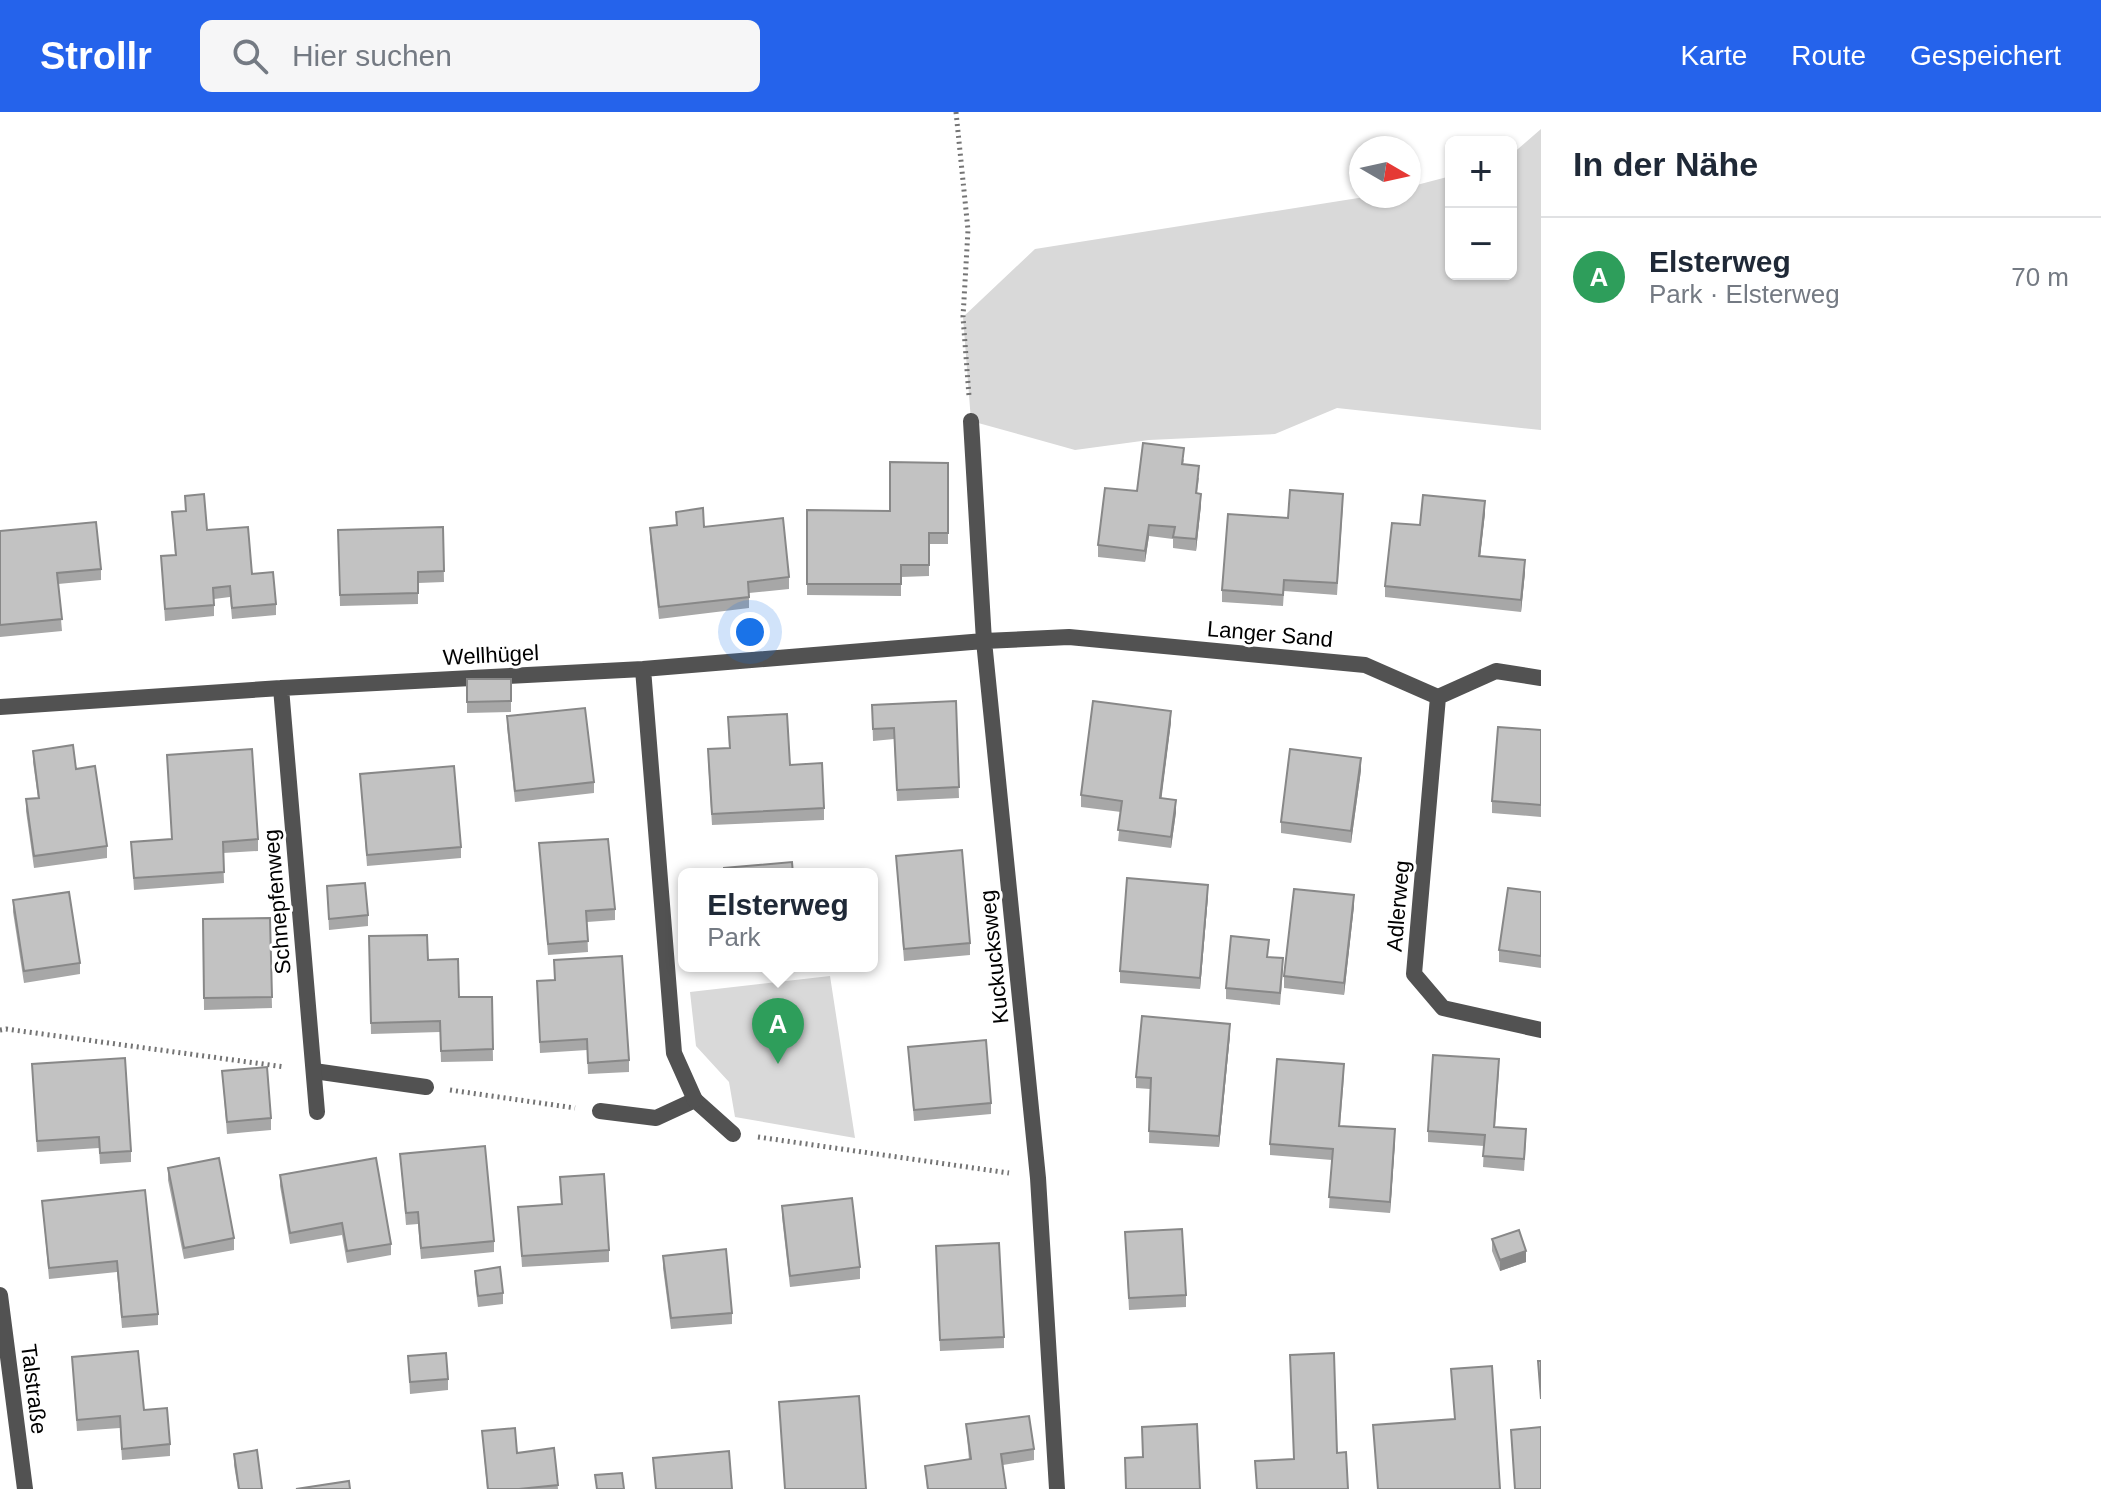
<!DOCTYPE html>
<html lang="de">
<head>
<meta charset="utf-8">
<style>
	:root { --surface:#fff; --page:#f6f6f7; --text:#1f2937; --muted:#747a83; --line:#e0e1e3; --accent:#2563eb }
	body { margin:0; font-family:Arial,sans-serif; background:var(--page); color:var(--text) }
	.controls { position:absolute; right:24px; top:24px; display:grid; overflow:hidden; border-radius:12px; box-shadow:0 2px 6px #0004 }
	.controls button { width:72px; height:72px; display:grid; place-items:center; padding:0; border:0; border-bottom:2px solid var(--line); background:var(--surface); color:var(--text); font:40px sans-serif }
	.compass { position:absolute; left:1349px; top:24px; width:72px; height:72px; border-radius:50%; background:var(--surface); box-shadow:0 2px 6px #0004; rotate:99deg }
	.you { position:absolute; left:750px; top:520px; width:28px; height:28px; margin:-20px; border:6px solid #fff; border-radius:50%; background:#1a73e8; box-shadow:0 0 0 12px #1a73e833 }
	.badge { display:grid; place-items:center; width:52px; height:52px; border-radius:50%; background:var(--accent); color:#fff; font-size:26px; font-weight:700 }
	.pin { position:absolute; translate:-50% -66px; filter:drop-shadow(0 2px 4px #0008) }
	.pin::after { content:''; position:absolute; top:42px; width:28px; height:24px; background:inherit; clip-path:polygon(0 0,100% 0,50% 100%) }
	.popup { position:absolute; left:678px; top:756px; width:200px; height:104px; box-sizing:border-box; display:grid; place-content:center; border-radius:12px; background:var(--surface); filter:drop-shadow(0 2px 6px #0005); font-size:26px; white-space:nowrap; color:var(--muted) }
	.popup b { font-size:30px; color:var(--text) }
	.popup::after { content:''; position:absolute; left:50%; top:100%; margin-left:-16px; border:16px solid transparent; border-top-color:var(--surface) }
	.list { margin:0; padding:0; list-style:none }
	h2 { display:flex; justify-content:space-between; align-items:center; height:104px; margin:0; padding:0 32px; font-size:34px }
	h2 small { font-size:26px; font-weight:400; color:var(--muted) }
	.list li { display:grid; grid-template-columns:52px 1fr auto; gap:24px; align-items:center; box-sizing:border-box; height:120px; padding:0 32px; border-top:2px solid var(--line) }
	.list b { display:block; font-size:30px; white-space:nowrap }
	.list p { margin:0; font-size:26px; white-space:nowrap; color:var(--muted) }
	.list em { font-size:26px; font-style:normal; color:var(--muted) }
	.icon { flex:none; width:44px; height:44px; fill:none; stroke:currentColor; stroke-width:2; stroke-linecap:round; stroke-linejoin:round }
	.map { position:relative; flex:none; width:1541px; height:1377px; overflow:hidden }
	header { display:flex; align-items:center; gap:48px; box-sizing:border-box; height:112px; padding:0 40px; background:var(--accent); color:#fff }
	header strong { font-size:38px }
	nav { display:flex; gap:44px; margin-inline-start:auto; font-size:28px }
	.search { width:560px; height:72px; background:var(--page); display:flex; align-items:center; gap:20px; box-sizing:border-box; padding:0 28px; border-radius:12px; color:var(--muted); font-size:30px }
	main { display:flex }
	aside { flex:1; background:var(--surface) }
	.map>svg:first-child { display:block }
	.green { fill:#d9d9d9 }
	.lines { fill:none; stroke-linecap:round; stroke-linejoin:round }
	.path { stroke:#747474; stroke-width:5; stroke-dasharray:2 4; stroke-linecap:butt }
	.service { stroke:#525252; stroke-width:16 }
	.minor { stroke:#525252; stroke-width:16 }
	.wall { fill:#a7a7a7 }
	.shaded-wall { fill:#888 }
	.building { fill:#c2c2c2; stroke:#888; stroke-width:2 }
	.labels { text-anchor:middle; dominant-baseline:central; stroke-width:6; stroke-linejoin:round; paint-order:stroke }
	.street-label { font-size:22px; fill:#000; stroke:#fff }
</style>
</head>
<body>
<header>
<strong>Strollr</strong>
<div class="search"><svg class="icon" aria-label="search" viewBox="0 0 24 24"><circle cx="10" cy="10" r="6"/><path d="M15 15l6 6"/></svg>Hier suchen</div>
<nav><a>Karte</a><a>Route</a><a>Gespeichert</a></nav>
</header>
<main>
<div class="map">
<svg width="1541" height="1377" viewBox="0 0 1541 1377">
	<rect width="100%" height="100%" fill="#fff"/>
	<path class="green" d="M1541,17V318L1337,296L1275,322L1149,328L1075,338L971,309L963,205L1035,137L1371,84H1409V75L1451,64V162H1511V43Z
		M830,864L855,1026L735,1005L729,970L696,934L690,880Z"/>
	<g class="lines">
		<path class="path" d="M956,0L968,118L963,205L969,284
			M0,918L6,917L285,955
			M450,978L575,996
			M758,1025L1009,1061"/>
		<path class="service" d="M314,959L426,975
			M600,999L656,1006L695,988L733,1022"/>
		<path class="minor" d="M971,309L984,529L1038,1066L1057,1377
			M643,557L674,941L695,988
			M281,576L317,1000
			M1438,585L1414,862L1443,896L1541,918
			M0,595L281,576L643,557L984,529L1069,525L1365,553L1438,585L1496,559L1541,566
			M0,1183L25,1377"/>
	</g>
	<path class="wall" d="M1184,347L1183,353L1199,366L1197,381L1201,393L1196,439L1173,436V427L1149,424L1145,450L1098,445V433L1137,379Z
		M948,351V432H929V464L901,465V484L807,483V398L890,399Z
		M185,384L207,418L252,462L276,492V503L232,507L230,485L214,487V504L165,509L161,444L175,443L172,400L185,399Z
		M1343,393L1337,483L1284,479L1283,494L1222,490V478L1288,406Z
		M676,400L789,465V477L749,481V496L659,507L650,427V416L676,413Z
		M1485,401L1480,444L1525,460L1521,500L1385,485V474L1420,413Z
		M443,415L444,470L418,471V492L340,494L338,418Z
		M0,419L101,457V468L58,472L62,519L0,525Z
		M467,567H511V600L467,601Z
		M956,589L959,686L897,689L894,627L873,629L872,593Z
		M507,604L594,670V681L515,690L507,615Z
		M728,605L790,653L824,696V708L712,713L708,648L729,636Z
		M1171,610L1161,686L1176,700L1171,736L1118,729L1121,700L1081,695V683Z
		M1541,618V705L1492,701V689Z
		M33,639L76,657L107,734V746L34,756L26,699V687L38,686L33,650Z
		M167,643L258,727V739L223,741L224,771L134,778L131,730L172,727Z
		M1361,658L1351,731L1281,721V710Z
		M360,662L461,735V746L367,754Z
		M539,731L615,797V808L587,810L588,840L548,843Z
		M896,744L970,831V843L904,849Z
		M327,774L368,803V814L329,818Z
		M1541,780V856L1499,850V838Z
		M1208,784L1200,877L1120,871V859Z
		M13,788L80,851V862L24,871L13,800Z
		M1354,794L1344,883L1284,876V864Z
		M270,806L272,896L204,898L203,807Z
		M369,824L428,848L459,885H492L493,949L441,950L440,920L371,922Z
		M1268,845L1283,857L1280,893L1226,887V876Z
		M537,869L629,948V960L588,962L587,938L540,941Z
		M1230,923L1219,1035L1149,1031L1150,977L1136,976V965Z
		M908,935L991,991V1002L914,1009Z
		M32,952L131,1039V1050L100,1052L99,1036L37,1040Z
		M222,959L271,1006V1018L227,1022Z
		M1499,959L1495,1015L1526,1029L1524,1059L1483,1055L1484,1034L1428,1030V1019Z
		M1344,964L1340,1014L1395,1029L1390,1101L1329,1096L1332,1048L1270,1043V1032Z
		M400,1042L494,1129V1140L421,1147L418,1112L406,1113Z
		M168,1056L234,1126V1138L184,1147L168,1068Z
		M280,1063L391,1132V1143L347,1151L342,1123L290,1132L280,1074Z
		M560,1065L609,1138V1150L522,1155L518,1095L561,1092Z
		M145,1078L158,1202V1213L122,1216L117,1160L49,1167L42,1089Z
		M782,1094L860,1155V1167L790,1175L782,1105Z
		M1125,1120L1186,1183V1195L1129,1198Z
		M1492,1127L1526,1150L1500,1159L1492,1139Z
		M663,1144L732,1201V1212L671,1217L663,1156Z
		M936,1146L1004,1225V1236L940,1239Z
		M475,1159L503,1181V1192L478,1195L475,1170Z
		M408,1244L448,1267V1278L410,1282Z
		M72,1245L144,1298L170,1332V1344L122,1348L120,1316L77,1319Z
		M966,1312L1034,1337V1348L1003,1353L1006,1377H927L925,1354L969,1348Z
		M482,1319L517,1341L554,1336L558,1377H487Z
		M234,1342L262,1377H238L234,1353Z"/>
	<path class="shaded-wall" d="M1201,382V393L1196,439V427Z
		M1485,389V401L1479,455V444Z
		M1149,413V424L1145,450V439Z
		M1525,448V460L1521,500V488Z
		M1171,599V610L1160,698V686Z
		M1361,646V658L1351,731V719Z
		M1176,688V700L1171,736V725Z
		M1208,773V784L1200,877V866Z
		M1354,783V794L1344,883V871Z
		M1230,912V923L1219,1035V1024Z
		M1395,1017V1029L1390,1101V1090Z
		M1526,1139V1150L1500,1159V1148Z"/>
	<path class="building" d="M1143,331L1184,336L1182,352L1199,354L1196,381L1201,382L1196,427L1173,425L1175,415L1149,413L1145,439L1098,433L1105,376L1137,379Z
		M890,350L948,351V421H929V453H901V472H807V398L890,399Z
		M1290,378L1343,382L1337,471L1284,468L1283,483L1222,478L1228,402L1288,406Z
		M204,382L207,418L248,415L252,462L273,460L276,492L232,496L230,474L213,476L214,493L165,497L161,444L176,443L172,400L186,399L185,384Z
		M1423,383L1485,389L1479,444L1525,448L1521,488L1385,474L1392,411L1420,413Z
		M703,396L704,415L783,406L789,465L748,470L749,485L659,495L650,416L677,413L676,400Z
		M96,410L101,457L57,461L62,507L0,513V419Z
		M443,415L444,459L418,460V481L340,483L338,418Z
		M467,567H511V589L467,590Z
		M956,589L959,675L897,678L894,616L873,617L872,593Z
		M1093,589L1171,599L1160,686L1176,688L1171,725L1118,718L1122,689L1081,683Z
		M585,596L594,670L515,679L507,604Z
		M787,602L790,653L822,651L824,696L712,702L708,637L730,636L728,605Z
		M1498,615L1541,618V693L1492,689Z
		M73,633L76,657L95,654L107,734L34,744L26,687L39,686L33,639Z
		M252,637L258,727L223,730L224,760L134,766L131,730L172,727L167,643Z
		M1290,637L1361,646L1351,719L1281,710Z
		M454,654L461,735L367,743L360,662Z
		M608,727L615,797L586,799L588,829L548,832L539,731Z
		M962,738L970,831L904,837L896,744Z
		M792,750L793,762H724V756Z
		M1127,766L1208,773L1200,866L1120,859Z
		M365,771L368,803L329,807L327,774Z
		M1508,776L1541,780V844L1499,838Z
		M1294,777L1354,783L1344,871L1284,864Z
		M69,780L80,851L24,859L13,788Z
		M270,806L272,885L204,886L203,807Z
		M427,823L428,848L458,847L459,885H492L493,937L441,939L440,909L371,911L369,824Z
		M1231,824L1269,828L1267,845L1283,846L1280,881L1226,876Z
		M622,844L629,948L588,951L587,927L540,930L537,869L555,868L554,848Z
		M1142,904L1230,912L1219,1024L1149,1019L1151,966L1136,965Z
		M986,928L991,991L914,998L908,935Z
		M1433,943L1499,947L1494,1015L1526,1017L1524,1047L1483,1044L1485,1023L1428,1019Z
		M125,946L131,1039L100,1041L99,1025L37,1029L32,952Z
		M1277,947L1344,952L1339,1014L1395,1017L1390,1090L1329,1085L1333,1037L1270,1032Z
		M267,955L271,1006L227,1010L222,959Z
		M485,1034L494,1129L421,1136L418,1100L406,1101L400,1042Z
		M219,1046L234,1126L184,1136L168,1056Z
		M376,1046L391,1132L347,1139L342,1111L290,1121L280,1063Z
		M604,1062L609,1138L522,1144L518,1095L562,1092L560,1065Z
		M145,1078L158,1202L122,1205L117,1149L49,1156L42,1089Z
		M852,1086L860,1155L790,1164L782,1094Z
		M1182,1117L1186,1183L1129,1186L1125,1120Z
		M1519,1118L1526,1139L1500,1148L1492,1127Z
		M999,1131L1004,1225L940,1228L936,1134Z
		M726,1137L732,1201L671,1206L663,1144Z
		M500,1155L503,1181L478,1184L475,1159Z
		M138,1239L144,1298L167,1296L170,1332L122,1337L120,1304L77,1308L72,1245Z
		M446,1241L448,1267L410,1270L408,1244Z
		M1334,1241L1337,1341L1346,1340L1348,1377H1257L1255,1349L1294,1347L1290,1243Z
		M1538,1249H1541V1287Z
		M1492,1254L1500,1377H1378L1373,1313L1455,1307L1451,1257Z
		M859,1284L866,1377H785L779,1290Z
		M1029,1304L1034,1337L1001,1342L1006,1377H928L925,1354L971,1347L966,1312Z
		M1197,1312L1200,1377H1126L1125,1346L1143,1345L1142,1315Z
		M1541,1315V1377H1515L1511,1318Z
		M515,1316L517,1341L554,1336L558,1373L519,1377H488L482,1319Z
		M257,1338L262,1377H239L234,1342Z
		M729,1339L732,1377H656L653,1346Z
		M622,1361L624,1377H597L595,1363Z
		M349,1369L350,1377H296Z"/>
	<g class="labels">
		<g class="street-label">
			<text transform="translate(1270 522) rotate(5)">Langer Sand</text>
			<text transform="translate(491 543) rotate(-3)">Wellhügel</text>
			<text transform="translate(277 790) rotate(-95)">Schnepfenweg</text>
			<text transform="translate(1398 794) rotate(-85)">Adlerweg</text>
			<text transform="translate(994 845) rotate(-96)">Kuckucksweg</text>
			<text transform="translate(34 1277) rotate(83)">Talstraße</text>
		</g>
	</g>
</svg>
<div class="controls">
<button>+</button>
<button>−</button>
</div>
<svg class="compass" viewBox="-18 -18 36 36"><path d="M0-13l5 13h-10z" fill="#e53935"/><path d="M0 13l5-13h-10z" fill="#747a83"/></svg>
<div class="you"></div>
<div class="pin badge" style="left:778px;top:952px;background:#2e9e5b">A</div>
<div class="popup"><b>Elsterweg</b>Park</div>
</div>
<aside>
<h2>In der Nähe<small></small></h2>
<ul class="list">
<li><span class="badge" style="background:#2e9e5b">A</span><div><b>Elsterweg</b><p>Park · Elsterweg</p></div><em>70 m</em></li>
</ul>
</aside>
</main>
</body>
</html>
